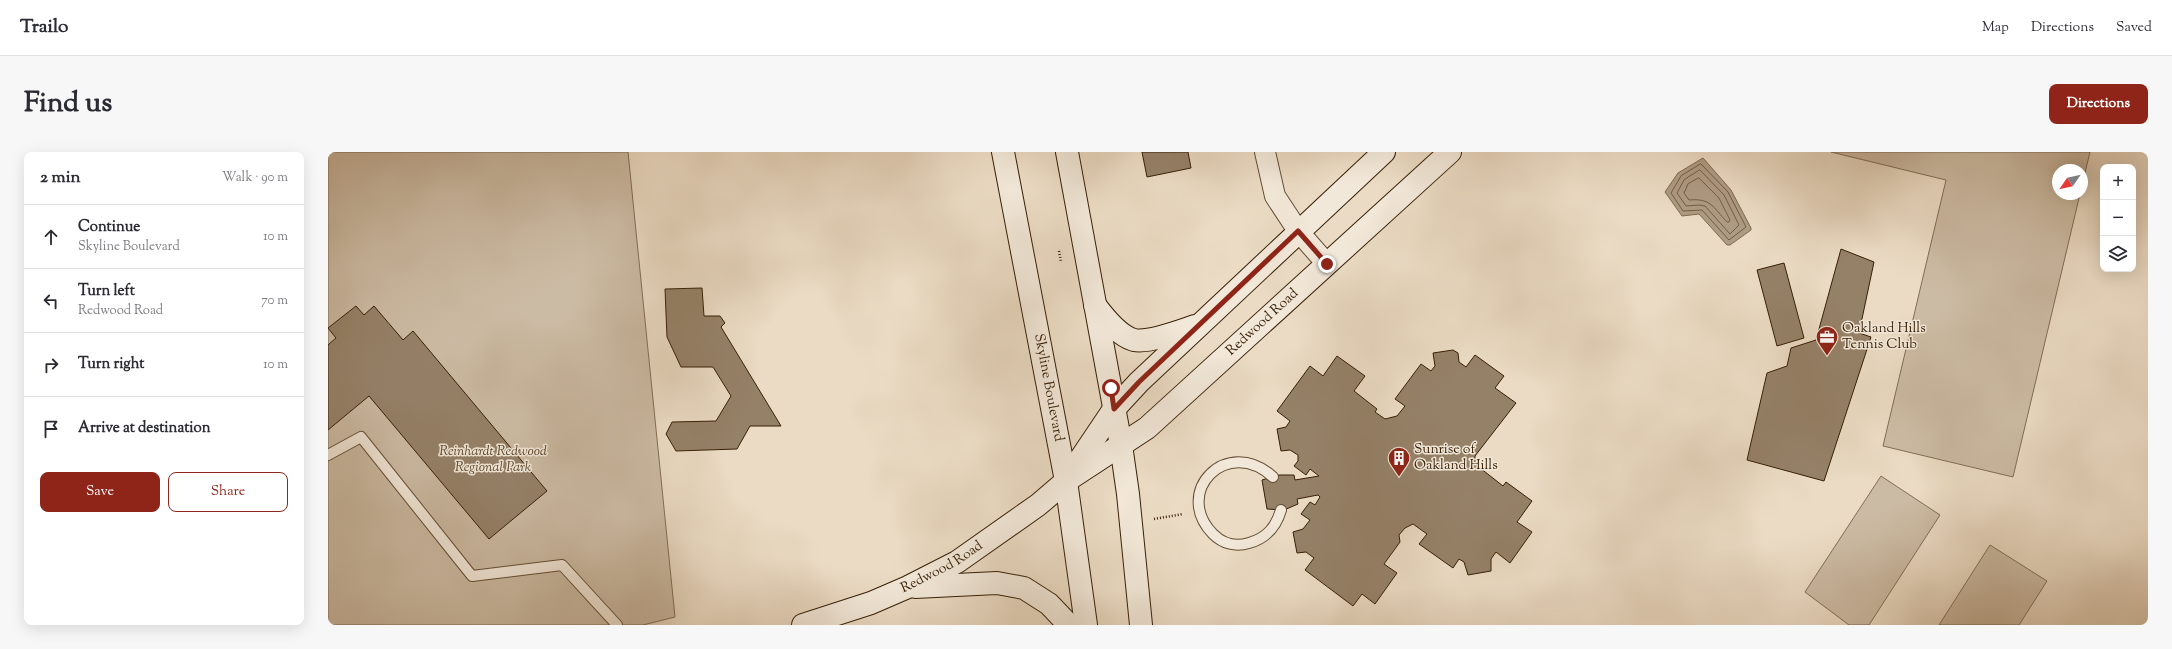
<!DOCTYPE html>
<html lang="en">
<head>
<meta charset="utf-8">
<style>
	:root { --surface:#fff; --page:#f7f7f7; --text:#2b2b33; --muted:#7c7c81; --line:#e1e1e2; --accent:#8f2418 }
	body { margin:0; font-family:"Sorts Mill Goudy",serif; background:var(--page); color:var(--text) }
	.controls { position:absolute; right:12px; top:12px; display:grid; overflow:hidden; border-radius:8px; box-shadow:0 4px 16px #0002 }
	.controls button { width:36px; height:36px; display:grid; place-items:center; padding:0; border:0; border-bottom:1px solid var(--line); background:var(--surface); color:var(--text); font:20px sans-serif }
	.compass { position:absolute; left:1724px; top:12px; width:36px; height:36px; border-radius:50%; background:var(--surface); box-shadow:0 4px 16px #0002; rotate:236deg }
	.stop { position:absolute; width:12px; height:12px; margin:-9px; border:3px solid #8f2418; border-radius:50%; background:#fff }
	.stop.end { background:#8f2418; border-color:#fff; box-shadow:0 1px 4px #0008 }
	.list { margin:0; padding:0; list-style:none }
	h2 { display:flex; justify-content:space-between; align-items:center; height:52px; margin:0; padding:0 16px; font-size:17px }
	h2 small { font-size:13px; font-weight:400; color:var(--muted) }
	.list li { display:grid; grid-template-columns:26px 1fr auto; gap:12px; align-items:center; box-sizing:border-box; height:64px; padding:0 16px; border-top:1px solid var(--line) }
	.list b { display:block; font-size:15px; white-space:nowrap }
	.list p { margin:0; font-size:13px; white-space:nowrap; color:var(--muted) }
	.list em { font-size:13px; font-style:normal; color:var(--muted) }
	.actions { display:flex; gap:8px; padding:12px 16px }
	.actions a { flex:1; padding:9px 0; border:1px solid var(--accent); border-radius:8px; text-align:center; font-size:14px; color:var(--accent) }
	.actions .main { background:var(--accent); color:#fff }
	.icon { flex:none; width:22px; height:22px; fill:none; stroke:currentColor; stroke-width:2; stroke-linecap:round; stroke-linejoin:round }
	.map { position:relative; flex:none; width:1820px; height:473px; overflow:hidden; border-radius:8px }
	header { display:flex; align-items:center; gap:24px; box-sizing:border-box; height:56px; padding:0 20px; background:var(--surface); border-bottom:1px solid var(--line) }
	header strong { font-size:19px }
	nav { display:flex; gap:22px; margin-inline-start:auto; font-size:14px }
	.intro { display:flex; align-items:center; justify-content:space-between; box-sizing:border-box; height:96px; padding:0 24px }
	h1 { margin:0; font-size:28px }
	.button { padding:10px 18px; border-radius:8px; background:var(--accent); color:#fff; font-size:14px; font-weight:700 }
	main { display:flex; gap:24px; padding:0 24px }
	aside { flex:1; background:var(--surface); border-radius:8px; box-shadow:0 4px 16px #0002 }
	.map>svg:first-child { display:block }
	.green { fill:#ccbba4; stroke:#826d54 }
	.water { fill:#ae9b83; stroke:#7e6951 }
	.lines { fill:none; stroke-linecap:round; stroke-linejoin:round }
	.shore { stroke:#725d44; stroke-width:1 }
	.building { fill:#958168; stroke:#371f05 }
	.lane-casing { stroke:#644e35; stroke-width:12 }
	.street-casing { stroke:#644e35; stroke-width:22 }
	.secondary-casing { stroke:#371f05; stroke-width:24 }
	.path { stroke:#371f05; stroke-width:2.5; stroke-dasharray:1 2; stroke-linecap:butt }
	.lane { stroke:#f2e8d9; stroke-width:10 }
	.street { stroke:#f2e8d9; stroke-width:20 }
	.secondary { stroke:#f2e8d9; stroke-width:22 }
	.route { stroke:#8f2418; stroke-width:5 }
	.labels { text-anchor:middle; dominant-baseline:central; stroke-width:3; stroke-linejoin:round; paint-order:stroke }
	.street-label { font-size:14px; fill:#371f05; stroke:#f2e8d9 }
	.poi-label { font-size:14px; fill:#371f05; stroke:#f2e8d9; text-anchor:start }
	.park-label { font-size:14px; font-style:italic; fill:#5c462d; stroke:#f2e8d9 }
</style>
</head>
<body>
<header>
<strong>Trailo</strong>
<nav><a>Map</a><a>Directions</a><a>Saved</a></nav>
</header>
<div class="intro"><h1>Find us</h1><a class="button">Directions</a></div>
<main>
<aside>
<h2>2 min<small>Walk · 90 m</small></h2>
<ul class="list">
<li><svg class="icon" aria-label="ahead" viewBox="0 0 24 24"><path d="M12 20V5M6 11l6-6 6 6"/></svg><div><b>Continue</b><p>Skyline Boulevard</p></div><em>10 m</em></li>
<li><svg class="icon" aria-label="left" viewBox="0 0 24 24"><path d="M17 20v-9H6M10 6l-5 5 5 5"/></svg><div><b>Turn left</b><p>Redwood Road</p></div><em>70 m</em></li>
<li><svg class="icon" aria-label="right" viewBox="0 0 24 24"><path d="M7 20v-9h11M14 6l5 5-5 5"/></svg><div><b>Turn right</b></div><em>10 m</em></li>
<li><svg class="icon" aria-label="arrive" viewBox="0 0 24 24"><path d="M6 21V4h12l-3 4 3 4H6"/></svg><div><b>Arrive at destination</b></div></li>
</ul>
<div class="actions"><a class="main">Save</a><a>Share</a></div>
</aside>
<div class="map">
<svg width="1820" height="473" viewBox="0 0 1820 473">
	<rect width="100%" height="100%" fill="#ebdbc4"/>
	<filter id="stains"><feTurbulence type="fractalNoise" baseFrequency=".005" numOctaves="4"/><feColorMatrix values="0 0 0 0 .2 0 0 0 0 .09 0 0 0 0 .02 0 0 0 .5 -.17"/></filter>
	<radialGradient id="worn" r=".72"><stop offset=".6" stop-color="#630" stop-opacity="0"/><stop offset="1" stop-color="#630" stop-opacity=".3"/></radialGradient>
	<path class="green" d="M0,0H300L347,465L315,473H0Z
		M1503,0H1762L1754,33V18H1730V42H1752L1685,325L1555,294L1618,28Z
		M1553,324L1612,363L1541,473H1521L1477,440Z
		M1662,393L1719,429L1691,473H1611Z"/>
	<path class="water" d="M1375,6L1403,38L1423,76V78L1402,93H1399L1371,62L1354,64L1337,40L1350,21Z"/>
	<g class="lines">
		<path class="shore" d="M1373,12L1400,40L1418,75L1401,88L1374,58L1355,59L1343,41L1353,24Z
			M1372,18L1396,43L1411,73L1402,82L1377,54L1371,53L1358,54L1349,41L1356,28Z
			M1371,26L1391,46L1402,68L1401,70H1399C1385,55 1383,46 1361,48L1356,41L1360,32Z"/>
	</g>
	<path class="building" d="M814,0H860L863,16L819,25Z
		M1513,97L1546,110L1531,181L1543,185L1496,329L1419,308L1439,221L1459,214L1463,196L1488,188Z
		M1456,111L1476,186L1449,194L1429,118Z
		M374,136L376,164H392L397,171L393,175L453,274H422L409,297L348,299L338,282L344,270L388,269L403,244L385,215H353L339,185L337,137Z
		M28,154L36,163L46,154L75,188L85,179L219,339L161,387L41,244L0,278V193L8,186L0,176Z
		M1125,198L1130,201L1131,210L1138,215L1147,203L1176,224L1167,236L1188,251L1147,304V312L1175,334L1178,330L1204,349L1189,370L1204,380L1182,411L1168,400L1163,407V419L1140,423L1136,410L1131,407L1125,416L1091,392L1099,382L1085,372L1077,376L1071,383L1072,390L1056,412L1069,421L1047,452L1034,442L1025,454L977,418L986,406L978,400L969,401L965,380L975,377L982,368L973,362L982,350L987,353L992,345L990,343L969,347L970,352L956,358L939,357L934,328L951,323H966L967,328L991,324L982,317L978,323L966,314L970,309V303L962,298L953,299L949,277L958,275L962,269L949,259L982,214L995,224L1009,204L1037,224L1026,239L1049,257L1047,260L1057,267L1069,264L1077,254L1067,247L1093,212L1103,219L1107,214L1105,201Z"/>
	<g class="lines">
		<g class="lane-casing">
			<path id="lane" d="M0,303L33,285L144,424L234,413L289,473
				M945,325C899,283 844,340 885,382C895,392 908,395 921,391C939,386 948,375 953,358"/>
		</g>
		<g class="street-casing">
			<path id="street" d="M937,0L947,44L970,79L999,112"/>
		</g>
		<g class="secondary-casing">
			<g id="secondary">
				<path id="s1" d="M675,0L738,329L758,473"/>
				<path d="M739,0L793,293L800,342L813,473"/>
				<path d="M767,153C776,165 791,184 806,188C821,191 852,179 867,174"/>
				<path d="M743,321L786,257L811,230L1056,0"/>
				<path d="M587,435L669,431L696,436L721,452L741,473"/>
				<path id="s2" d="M475,473L543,451L580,435L629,410L710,353L738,329L819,276L1122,0"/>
			</g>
		</g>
		<path class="path" d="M731,99L733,110
			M826,367L855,362"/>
		<use href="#lane" class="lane"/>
		<use href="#street" class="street"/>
		<use href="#secondary" class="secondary"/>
	</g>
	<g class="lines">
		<path class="route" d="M783,236L786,257L811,230L970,79L999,112"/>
	</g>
	<defs>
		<g id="office-pin" transform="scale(1.15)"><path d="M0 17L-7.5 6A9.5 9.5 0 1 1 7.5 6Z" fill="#8f2418" stroke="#f2e8d9"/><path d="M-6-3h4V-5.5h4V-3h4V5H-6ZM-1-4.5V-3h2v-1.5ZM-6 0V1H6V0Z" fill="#fff"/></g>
		<g id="building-pin" transform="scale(1.15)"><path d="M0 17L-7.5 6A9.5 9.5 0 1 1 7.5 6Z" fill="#8f2418" stroke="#f2e8d9"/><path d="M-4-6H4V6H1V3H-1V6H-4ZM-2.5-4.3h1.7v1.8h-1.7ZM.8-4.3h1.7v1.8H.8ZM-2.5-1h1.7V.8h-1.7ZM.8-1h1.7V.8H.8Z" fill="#fff"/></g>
	</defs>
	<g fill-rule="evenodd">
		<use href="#office-pin" x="1499" y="185"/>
		<use href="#building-pin" x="1071" y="306"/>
	</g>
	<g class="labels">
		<g class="street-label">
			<text stroke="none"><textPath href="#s2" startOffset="556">Redwood Road</textPath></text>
			<text stroke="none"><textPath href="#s1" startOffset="240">Skyline Boulevard</textPath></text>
			<text stroke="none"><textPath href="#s2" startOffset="151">Redwood Road</textPath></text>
		</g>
		<g class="poi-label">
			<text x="1514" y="177">Oakland Hills<tspan x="1514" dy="16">Tennis Club</tspan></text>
			<text x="1086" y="298">Sunrise of<tspan x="1086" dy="16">Oakland Hills</tspan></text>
		</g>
		<g class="park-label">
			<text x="165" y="300">Reinhardt Redwood<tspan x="165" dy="16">Regional Park</tspan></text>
		</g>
	</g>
	<rect width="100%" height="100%" filter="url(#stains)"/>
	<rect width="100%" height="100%" fill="url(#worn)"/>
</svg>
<div class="controls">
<button>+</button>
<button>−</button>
<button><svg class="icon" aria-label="layers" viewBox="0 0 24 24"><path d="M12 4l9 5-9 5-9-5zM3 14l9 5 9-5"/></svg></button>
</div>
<svg class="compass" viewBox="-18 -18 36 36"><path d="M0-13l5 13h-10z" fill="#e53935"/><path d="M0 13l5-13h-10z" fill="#7c7c81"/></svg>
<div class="stop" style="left:783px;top:236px"></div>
<div class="stop end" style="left:999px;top:112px"></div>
</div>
</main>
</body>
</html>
